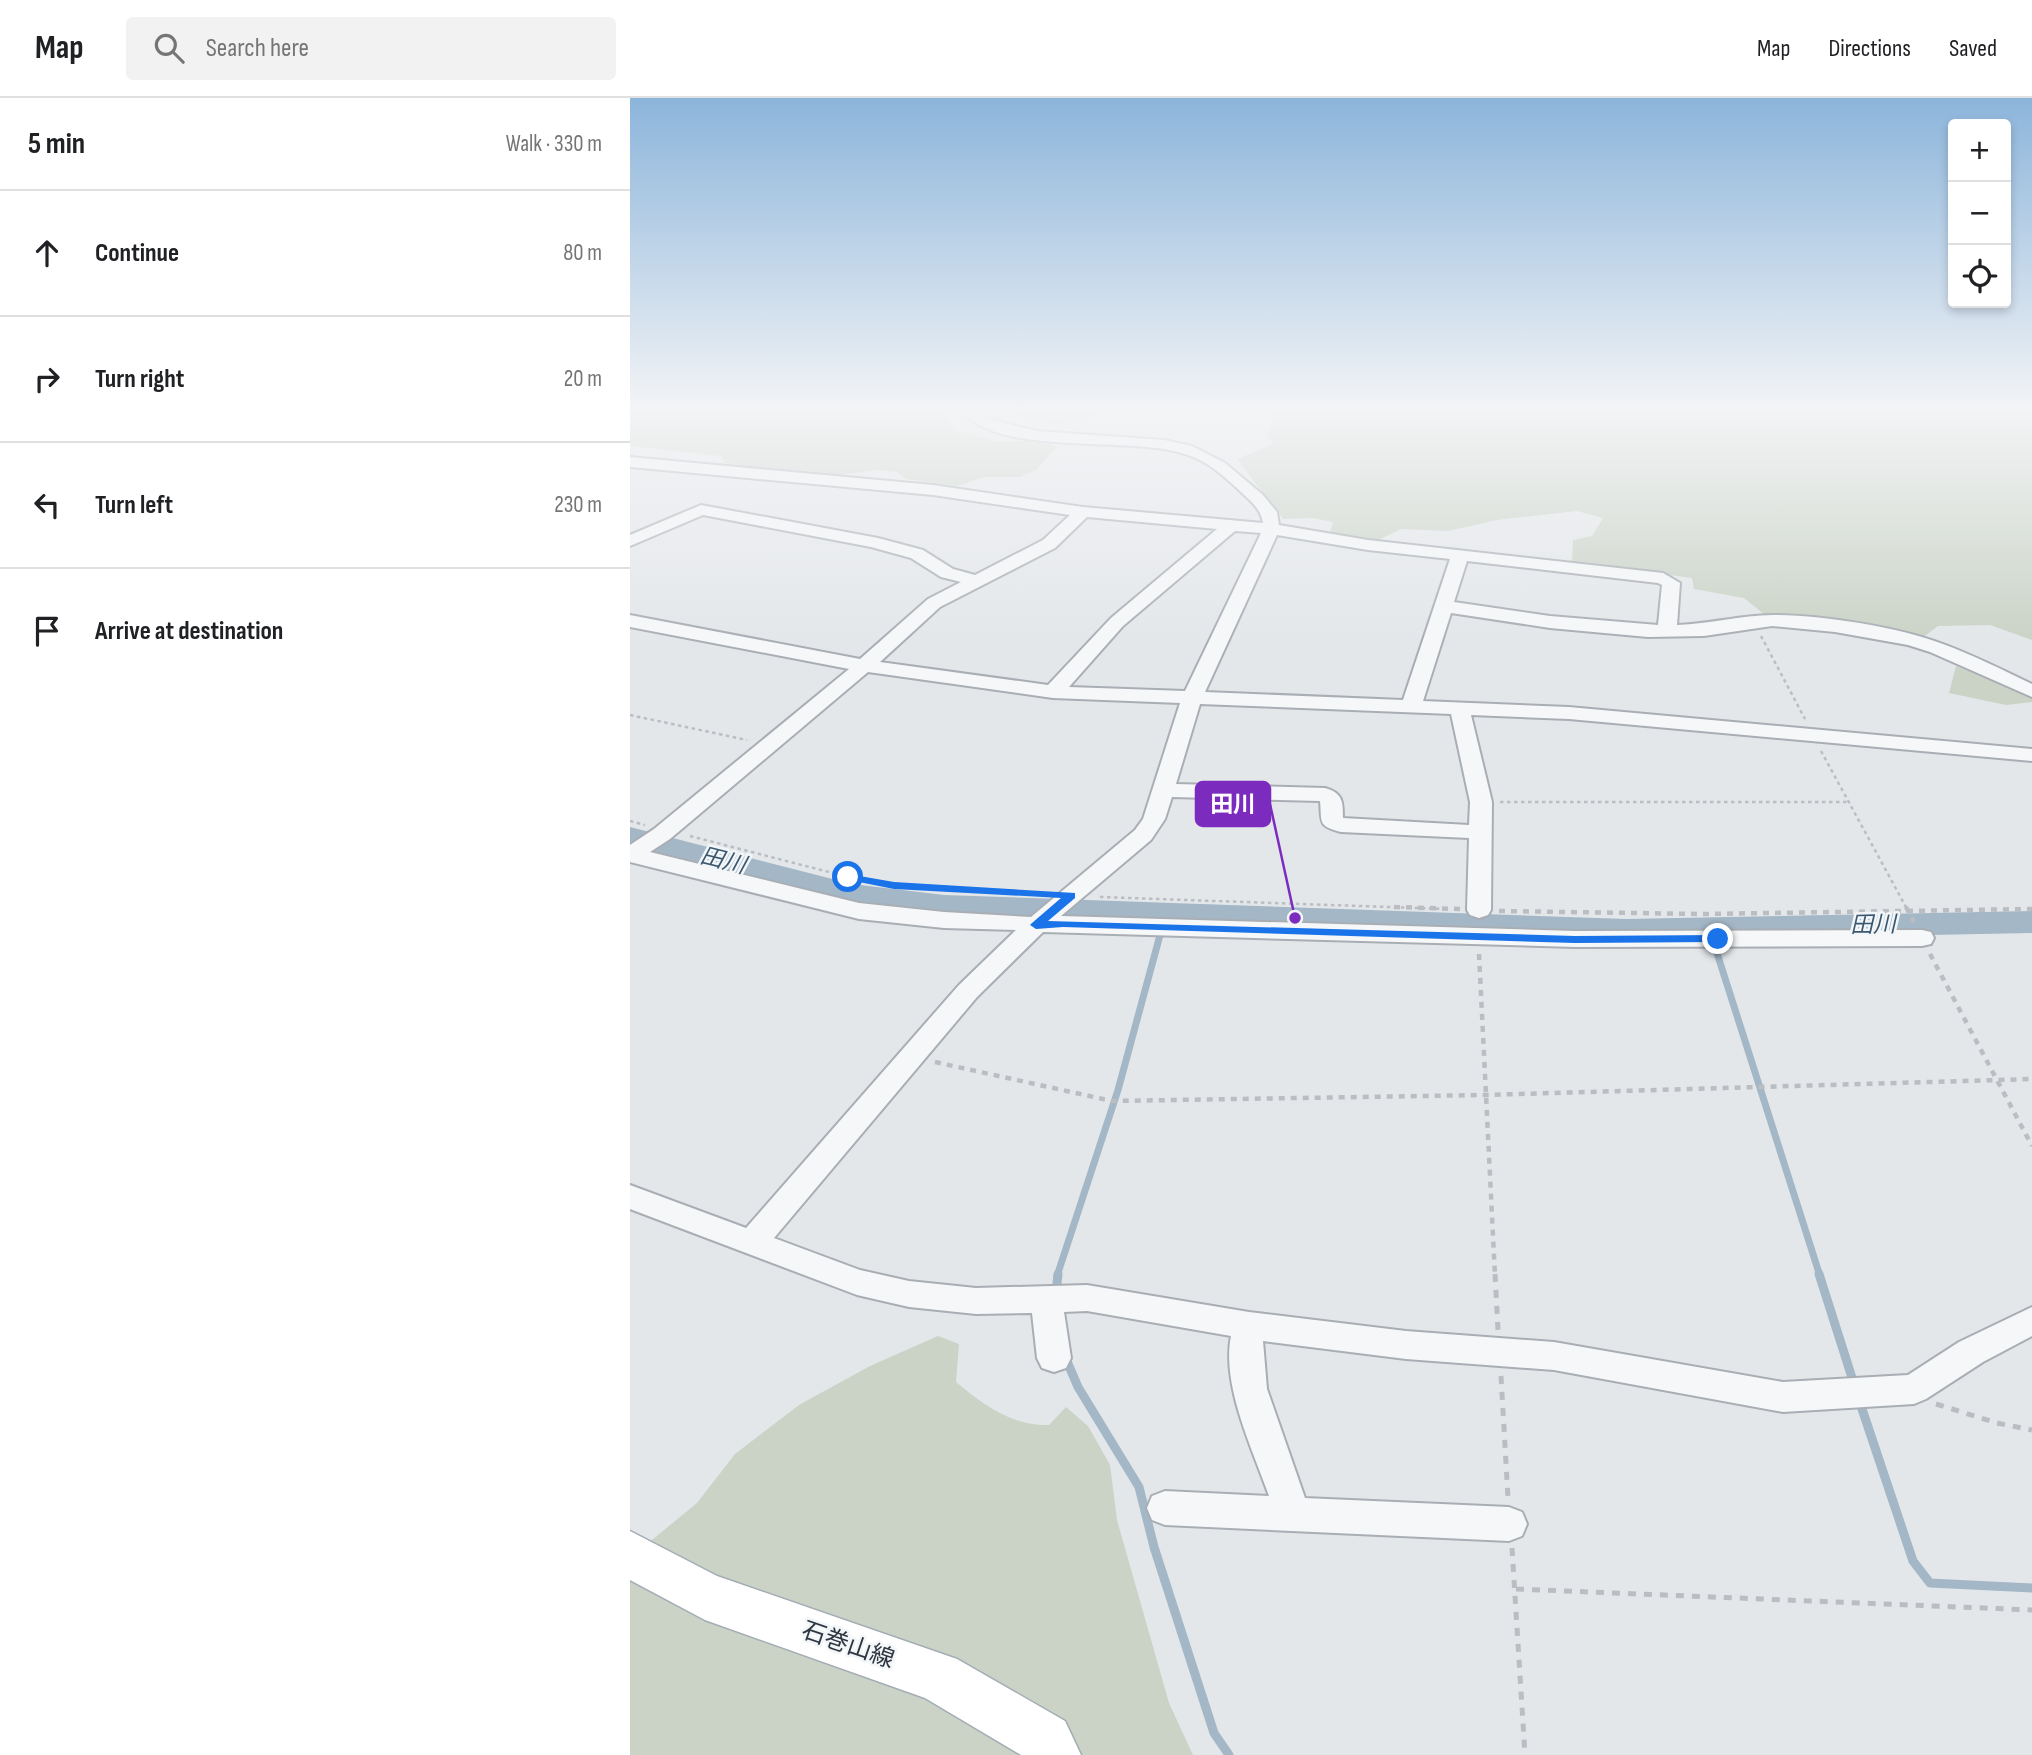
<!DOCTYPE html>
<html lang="en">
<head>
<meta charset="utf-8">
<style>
	:root { --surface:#fff; --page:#f2f2f2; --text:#202124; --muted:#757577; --line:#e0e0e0 }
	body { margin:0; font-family:"Sofia Sans Condensed","Noto Sans JP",sans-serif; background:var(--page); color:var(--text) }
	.controls { position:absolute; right:21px; top:21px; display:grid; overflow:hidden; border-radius:7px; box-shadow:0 4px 10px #0003 }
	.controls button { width:63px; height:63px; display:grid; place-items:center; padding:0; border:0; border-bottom:2px solid var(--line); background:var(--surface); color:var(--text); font:35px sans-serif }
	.stop { position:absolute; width:21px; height:21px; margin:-16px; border:5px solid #1a73e8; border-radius:50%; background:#fff }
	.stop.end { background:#1a73e8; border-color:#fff; box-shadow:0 2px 7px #0008 }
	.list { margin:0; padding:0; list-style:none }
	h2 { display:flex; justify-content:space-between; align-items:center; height:91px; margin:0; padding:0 28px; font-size:30px }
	h2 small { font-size:23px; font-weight:400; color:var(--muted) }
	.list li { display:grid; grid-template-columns:46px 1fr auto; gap:21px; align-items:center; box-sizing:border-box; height:126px; padding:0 28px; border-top:2px solid var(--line) }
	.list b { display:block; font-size:26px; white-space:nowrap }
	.list em { font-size:23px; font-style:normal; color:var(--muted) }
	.icon { flex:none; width:38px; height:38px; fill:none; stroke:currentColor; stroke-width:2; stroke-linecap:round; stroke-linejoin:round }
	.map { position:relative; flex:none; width:1402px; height:1657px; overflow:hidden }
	header { display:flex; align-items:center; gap:42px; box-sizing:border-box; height:98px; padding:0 35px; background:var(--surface); border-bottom:2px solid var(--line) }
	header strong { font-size:33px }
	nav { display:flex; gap:38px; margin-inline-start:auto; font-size:24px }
	.search { width:490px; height:63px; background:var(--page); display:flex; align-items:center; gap:18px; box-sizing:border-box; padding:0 24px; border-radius:7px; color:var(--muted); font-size:26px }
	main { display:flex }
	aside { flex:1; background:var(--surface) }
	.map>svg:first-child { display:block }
	.green { fill:#cad3c6 }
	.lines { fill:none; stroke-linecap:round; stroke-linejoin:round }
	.stream-far1 { stroke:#a3b7c7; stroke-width:7 }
	.stream { stroke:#a3b7c7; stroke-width:9 }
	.river { fill:#a3b7c7; fill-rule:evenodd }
	.minor-casing { stroke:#a9aeb4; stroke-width:4 }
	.major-casing { stroke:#a4acb5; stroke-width:3 }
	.path-far2 { stroke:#babdc2; stroke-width:2.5; stroke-dasharray:3.5 3.5; stroke-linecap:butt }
	.path-far1 { stroke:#babdc2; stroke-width:4.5; stroke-dasharray:6 6; stroke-linecap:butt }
	.path { stroke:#babdc2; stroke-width:5; stroke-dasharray:8 8; stroke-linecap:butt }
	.minor { fill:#f6f7f9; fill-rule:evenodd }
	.major { fill:#fff; fill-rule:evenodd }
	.route { fill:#1a73e8 }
	.labels { text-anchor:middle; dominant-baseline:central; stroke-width:5; stroke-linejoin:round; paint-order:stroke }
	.water-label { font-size:23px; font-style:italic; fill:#3b5871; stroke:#f3f6f8 }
	.near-street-label { font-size:24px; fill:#2d3641; stroke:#f3f6f8 }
	.leader { fill:none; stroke:#7b2cbf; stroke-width:2.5 }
	.callout-dot { fill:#7b2cbf; stroke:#f3f6f8; stroke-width:2.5 }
	.callout { fill:#7b2cbf; stroke:#7b2cbf; stroke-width:2.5 }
	.callout-label { font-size:23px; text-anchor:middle; font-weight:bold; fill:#fff }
</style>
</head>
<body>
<header>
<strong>Map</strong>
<div class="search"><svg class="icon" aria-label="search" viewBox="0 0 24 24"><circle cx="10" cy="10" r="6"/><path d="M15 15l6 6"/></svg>Search here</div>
<nav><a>Map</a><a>Directions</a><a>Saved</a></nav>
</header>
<main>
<aside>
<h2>5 min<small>Walk · 330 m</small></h2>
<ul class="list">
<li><svg class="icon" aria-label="ahead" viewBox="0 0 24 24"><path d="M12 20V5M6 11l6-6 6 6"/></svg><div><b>Continue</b></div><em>80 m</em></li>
<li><svg class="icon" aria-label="right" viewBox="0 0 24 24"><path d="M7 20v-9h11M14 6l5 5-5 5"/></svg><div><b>Turn right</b></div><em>20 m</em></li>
<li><svg class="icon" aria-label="left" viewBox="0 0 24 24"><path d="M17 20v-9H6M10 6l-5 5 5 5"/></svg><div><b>Turn left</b></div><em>230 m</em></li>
<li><svg class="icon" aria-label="arrive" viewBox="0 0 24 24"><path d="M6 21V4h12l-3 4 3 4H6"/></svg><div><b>Arrive at destination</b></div></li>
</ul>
</aside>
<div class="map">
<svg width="1402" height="1657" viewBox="0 0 1402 1657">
	<rect width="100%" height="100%" fill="#e4e7ea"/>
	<path class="green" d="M0,313H318L317,319L324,332L364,343H412L427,349L406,372L390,379H354L327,388L276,381L267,374L246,372L203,378L95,365L91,358L0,348Z
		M379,313H474C444,329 408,332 379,313Z
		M634,313H1402V542L1360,527L1308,528L1292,540L1140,521L1114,500L1064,491L1062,480L942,464L943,442L962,438L973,420L947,413L867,422L818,433L771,431L746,443L700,435L703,424L683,420L653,421L607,361L644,346L637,337L645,318Z
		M1326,568L1380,589L1402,584V604L1376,607L1319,595Z
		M308,1238L329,1246L326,1284C354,1307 381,1328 419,1327L436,1309L458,1328L480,1367L487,1422L539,1605L563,1657H0V1460L67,1405L105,1356L169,1307L240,1268Z"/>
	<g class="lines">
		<path class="stream-far1" d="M1079,830L1190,1178
			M427,1178L488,992L536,815"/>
		<path class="stream" d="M1189,1176L1224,1286
			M426,1195L428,1176
			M436,1261L448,1289L509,1389L524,1449L584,1635L599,1657
			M1229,1302L1283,1463L1300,1485L1402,1490"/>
		<path class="river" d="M0,729L222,786L314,797L996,821L1402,813V835L996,843L314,819L222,806L0,749Z"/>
		<g class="minor-casing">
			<path id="minor" d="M331,313H347L359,321L407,333L534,342L562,348L595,365L633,397L647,414L649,427L738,442L1033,475L1050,485L1047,527C1079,526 1111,517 1143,517C1192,517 1268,529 1313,546C1343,557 1373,572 1402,586V599L1300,554L1278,547L1205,534L1142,528L1074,538L1018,539L920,530L821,515L793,603L939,609L1402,651V663L939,621L841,617L862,704L861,812L858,817L849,820L840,817L837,812L839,740L711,734C687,728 692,724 690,703L542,699L535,721L521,742L431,818L945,833L1292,832L1301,834L1304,840L1301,846L1292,848L945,849L413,834L347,899L144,1140L230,1172L279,1183L346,1190L457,1187L619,1214L776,1233L924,1244L1153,1284L1278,1277L1329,1244L1402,1209V1238L1353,1264L1296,1301L1284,1306L1153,1314L924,1272L776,1261L633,1243L637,1291L675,1400L879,1409L892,1414L897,1426L892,1438L879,1443L535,1427L522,1422L517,1410L522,1398L535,1393L639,1398C623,1352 591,1287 601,1238L457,1213L434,1214L441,1260L436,1270L424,1274L412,1270L407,1260L402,1215L346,1216L279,1209L227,1197L0,1111V1087L116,1130L329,887L386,832L314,830L229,821L0,764V747L24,731L219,571L0,529V517L230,561L298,501L331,484L311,479L281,460L241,449L73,417L0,448V437L71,407L248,440L293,452L323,471L345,477L413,442L440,417L303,397L0,369V359L303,387L453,409L633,425C631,410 619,402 609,392C593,377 576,362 555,356C497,337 372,360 331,313ZM457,419L587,431L481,520L418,587L250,564L310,509L425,450ZM605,433L631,435L555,593L439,589L493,528ZM647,437L738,452L820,461L773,602L575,594ZM837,463L1028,485L1032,487L1028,527L920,518L824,504ZM238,574L423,600L550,605L513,721L505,732L401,819L314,814L229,805L20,754L40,741ZM570,606L821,616L840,704L839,727L713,720C713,704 713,695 695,690L546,686Z"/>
		</g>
		<g class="major-casing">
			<path id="major" d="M0,1433L87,1478L327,1561L435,1623L451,1657H391L295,1600L75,1522L0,1482Z"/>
		</g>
		<path class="path-far2" d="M1131,538L1175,621
			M0,617L117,642
			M1191,653L1277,811
			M870,704H1218
			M0,723L15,727
			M60,738L218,779L264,788L413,796
			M470,799L816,811"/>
		<path class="path-far1" d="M764,809L830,811
			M1276,809L1284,824
			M869,813L1073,816L1402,811
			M849,856L865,1178
			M1300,856L1402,1048
			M305,964L482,1003L854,997L1402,981"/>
		<path class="path" d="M865,1176L868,1232
			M871,1278L878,1400
			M1306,1306L1367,1325L1402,1332
			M882,1450L895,1657
			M886,1491L1402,1512"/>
		<use href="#minor" class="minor"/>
		<use href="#major" class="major"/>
	</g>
	<linearGradient id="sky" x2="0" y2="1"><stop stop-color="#8cb5db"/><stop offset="0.57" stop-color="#f3f4f6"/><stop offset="1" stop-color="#f3f4f6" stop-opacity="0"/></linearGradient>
	<rect width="1402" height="545" fill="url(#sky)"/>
	<path class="route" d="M218,776L264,784L445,795V800L418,823L945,838L1088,837L1094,841L1088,844L945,845L433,829L406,831L400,827L402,825L431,800L264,791L214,781L212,779Z"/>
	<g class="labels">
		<g class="water-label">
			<text transform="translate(93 763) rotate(14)">田川</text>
			<text transform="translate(1243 827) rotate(-1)">田川</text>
		</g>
		<g class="near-street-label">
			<text transform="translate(218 1547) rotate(19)">石巻山線</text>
		</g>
	</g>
	<path class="leader" d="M665 820L640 706"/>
	<circle class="callout-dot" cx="665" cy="820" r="7"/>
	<rect class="callout" x="566" y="684" width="74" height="44" rx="7"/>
	<g class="callout-label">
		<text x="603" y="714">田川</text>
	</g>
</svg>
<div class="controls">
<button>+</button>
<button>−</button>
<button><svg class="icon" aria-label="locate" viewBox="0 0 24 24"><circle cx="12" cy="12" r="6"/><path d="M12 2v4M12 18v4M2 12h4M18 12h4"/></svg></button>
</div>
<div class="stop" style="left:218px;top:779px"></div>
<div class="stop end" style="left:1088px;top:841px"></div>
</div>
</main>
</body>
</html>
